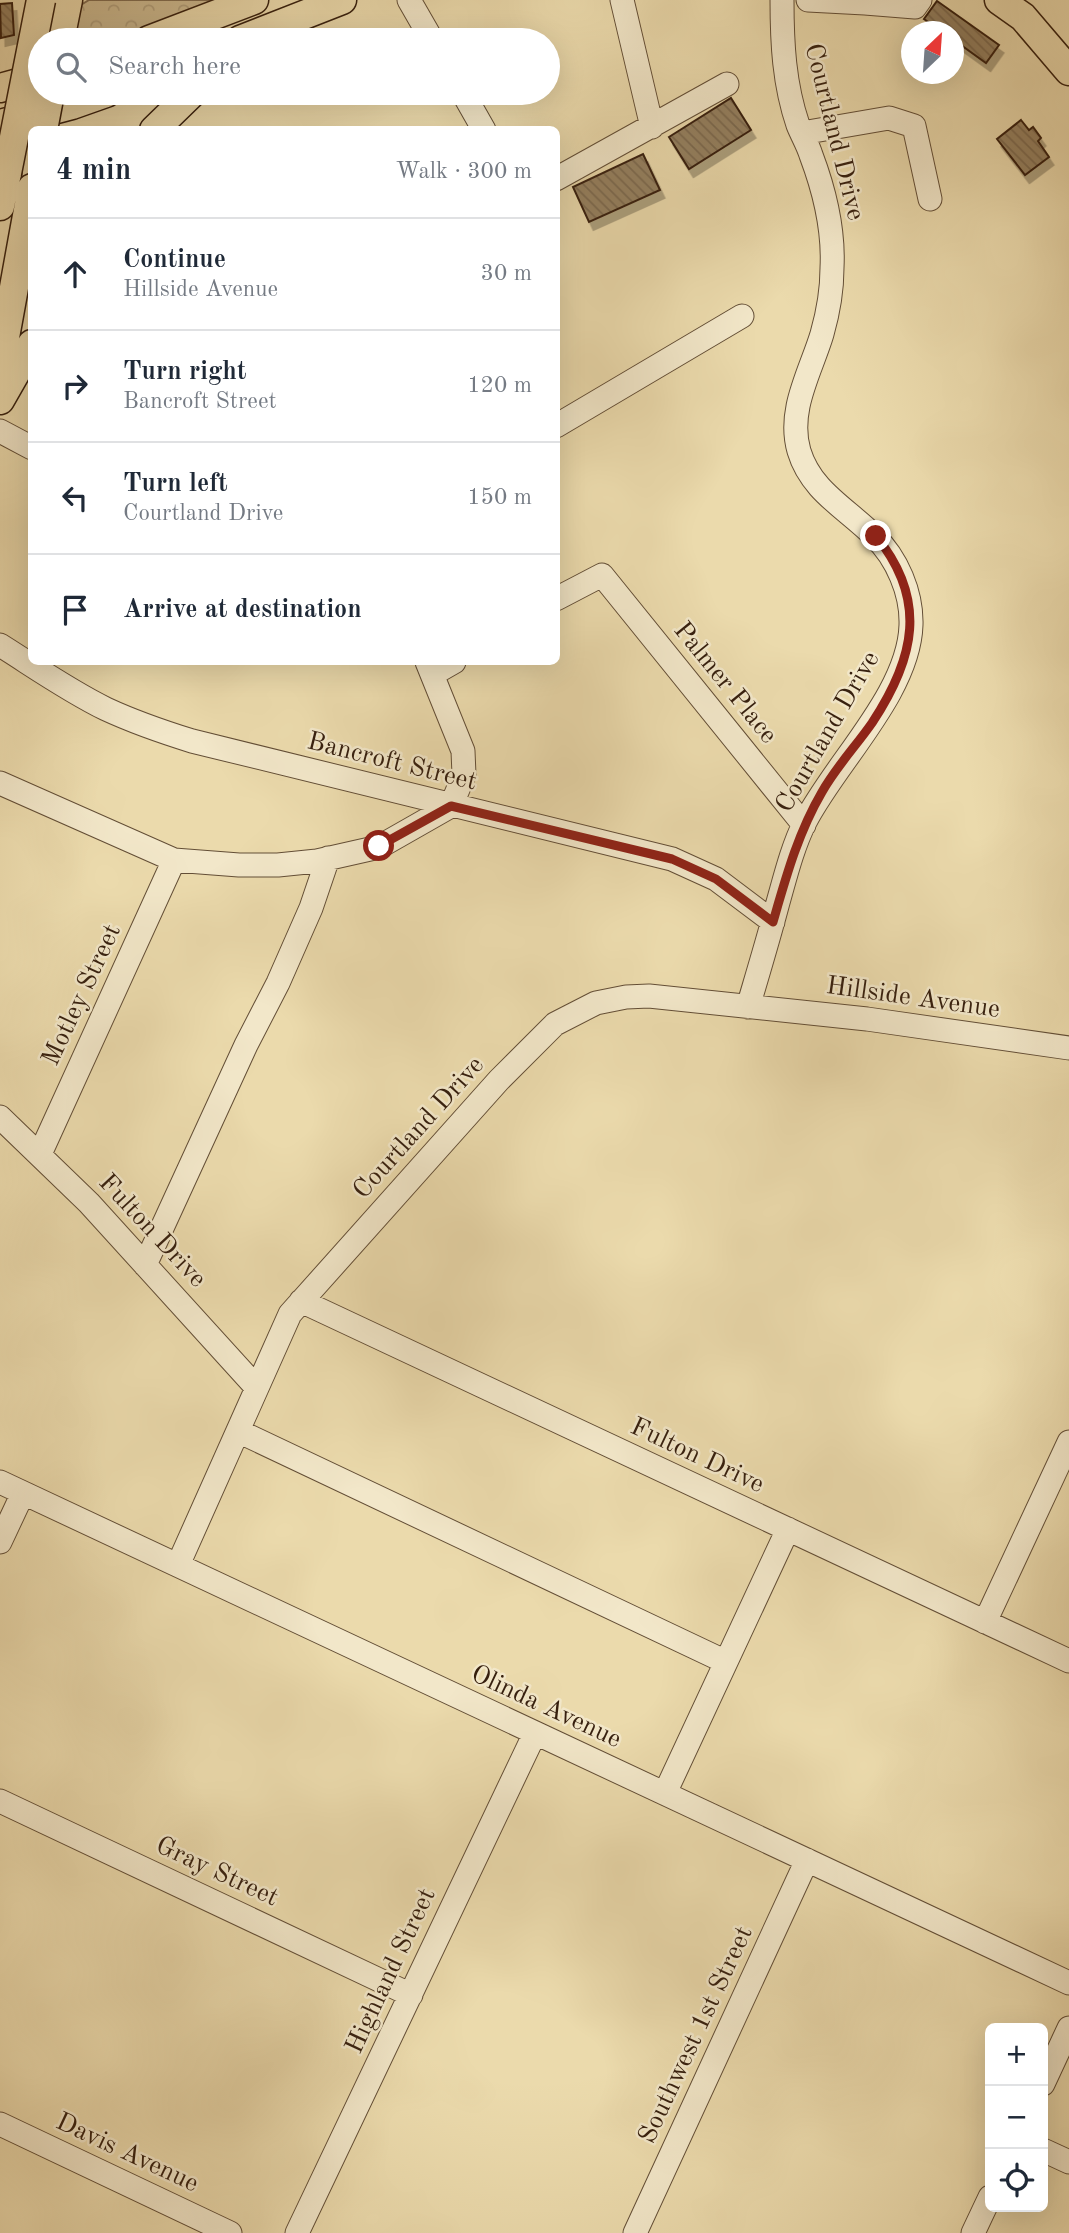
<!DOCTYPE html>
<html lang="en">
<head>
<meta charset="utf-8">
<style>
	:root { --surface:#fff; --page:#f2f2f3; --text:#1f2937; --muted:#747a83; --line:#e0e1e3 }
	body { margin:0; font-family:"Old Standard TT",serif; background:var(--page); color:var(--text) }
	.controls { position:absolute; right:21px; bottom:21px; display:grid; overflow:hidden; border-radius:10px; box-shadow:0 7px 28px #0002 }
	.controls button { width:63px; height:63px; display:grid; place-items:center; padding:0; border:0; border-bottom:2px solid var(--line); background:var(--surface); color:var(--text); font:35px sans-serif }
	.compass { position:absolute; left:901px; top:21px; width:63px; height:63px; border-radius:50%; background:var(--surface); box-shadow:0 7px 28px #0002; rotate:25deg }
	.stop { position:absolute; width:21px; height:21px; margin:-16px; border:5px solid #8f2418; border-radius:50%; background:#fff }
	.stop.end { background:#8f2418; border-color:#fff; box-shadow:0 2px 7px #0008 }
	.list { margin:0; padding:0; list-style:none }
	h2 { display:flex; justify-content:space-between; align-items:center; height:91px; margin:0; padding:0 28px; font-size:30px }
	h2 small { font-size:23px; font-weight:400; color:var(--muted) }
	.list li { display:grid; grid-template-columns:46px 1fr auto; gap:21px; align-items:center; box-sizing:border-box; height:112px; padding:0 28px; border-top:2px solid var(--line) }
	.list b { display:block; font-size:26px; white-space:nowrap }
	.list p { margin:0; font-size:23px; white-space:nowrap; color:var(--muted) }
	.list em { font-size:23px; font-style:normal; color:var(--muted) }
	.icon { flex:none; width:38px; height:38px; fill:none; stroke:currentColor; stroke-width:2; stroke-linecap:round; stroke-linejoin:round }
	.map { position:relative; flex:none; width:1069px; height:2233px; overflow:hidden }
	.search { position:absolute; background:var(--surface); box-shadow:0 7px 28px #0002; left:28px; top:28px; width:532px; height:77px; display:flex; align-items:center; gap:18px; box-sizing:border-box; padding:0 24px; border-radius:38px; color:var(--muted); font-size:26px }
	.panel { position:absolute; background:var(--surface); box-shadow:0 7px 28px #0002; left:28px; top:126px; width:532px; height:539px; border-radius:10px }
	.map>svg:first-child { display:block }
	.forest { fill:url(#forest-crowns); stroke:#816c50; stroke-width:2 }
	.building { fill:url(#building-back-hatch); stroke:#361f0e; stroke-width:2; filter:url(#shadow) }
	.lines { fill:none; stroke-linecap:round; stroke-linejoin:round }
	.minor-casing { stroke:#634e36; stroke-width:25 }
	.major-casing { stroke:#361f0e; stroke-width:31 }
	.minor { stroke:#f2e7c9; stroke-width:23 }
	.major { stroke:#ebdaac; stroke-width:28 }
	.major-bridge-casing { stroke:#361f0e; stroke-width:31; stroke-linecap:butt }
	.major-bridge { stroke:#ebdaac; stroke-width:28 }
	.route { stroke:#8f2418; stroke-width:9 }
	.labels { text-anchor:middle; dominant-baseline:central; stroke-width:5; stroke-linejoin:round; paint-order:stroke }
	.street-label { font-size:26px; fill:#361f0e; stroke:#f2e7c9 }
</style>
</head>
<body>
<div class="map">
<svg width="1069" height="2233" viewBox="0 0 1069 2233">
	<defs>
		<pattern id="forest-crowns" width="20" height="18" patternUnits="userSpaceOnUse" patternTransform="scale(1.75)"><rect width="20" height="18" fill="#ccba91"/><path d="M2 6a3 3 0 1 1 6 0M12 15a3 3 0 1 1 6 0" fill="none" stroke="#b09f7c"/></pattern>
		<pattern id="building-back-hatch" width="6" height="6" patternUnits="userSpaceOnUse" patternTransform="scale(1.75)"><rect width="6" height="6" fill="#948060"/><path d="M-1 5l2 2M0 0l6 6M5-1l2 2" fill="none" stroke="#7a684e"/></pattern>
		<filter id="shadow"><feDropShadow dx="4.5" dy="8" stdDeviation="0" flood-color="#0004"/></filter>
	</defs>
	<rect width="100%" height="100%" fill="#ebdaac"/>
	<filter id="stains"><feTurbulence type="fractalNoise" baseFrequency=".00286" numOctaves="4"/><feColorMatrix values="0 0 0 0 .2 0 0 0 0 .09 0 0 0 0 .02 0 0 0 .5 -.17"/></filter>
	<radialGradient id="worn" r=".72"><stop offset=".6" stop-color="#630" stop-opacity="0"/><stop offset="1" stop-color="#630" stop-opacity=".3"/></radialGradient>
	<path class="forest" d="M89,0H217L114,40H70L76,8Z"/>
	<path class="building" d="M937,1L999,45L986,63L954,40V32H942L924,19Z
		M12,3L14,35L1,38L0,4Z
		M731,98L751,130L689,169L669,137Z
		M1021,120L1029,130L1033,127L1041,138L1038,141L1049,157L1025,175L997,139Z
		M643,154L660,190L589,222L573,187Z"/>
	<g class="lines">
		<g class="minor-casing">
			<path id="minor" d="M409,0L432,40
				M622,0L652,127
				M808,0L865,3
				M865,0V3L915,7L920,0
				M463,93L484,130
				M802,133L889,118L914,126L930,199
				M556,179L727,84
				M556,426L742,316
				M0,431L32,448
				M556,599L602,575L804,825
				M0,645C35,667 69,691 106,709C134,722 163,732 192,741L672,859L716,879L773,922
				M433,674L454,662
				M0,783L174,860L239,865H278L317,861L379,847L451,806L464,775L463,751L427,662
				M748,1007C758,973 768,940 777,906C785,878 792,848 805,822C835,763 909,693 911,625C912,593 897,558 874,536C846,508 811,491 799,451C787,410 811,371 822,334C828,313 832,290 832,268C834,229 825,192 811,155C808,145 802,135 798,125C784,84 782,43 782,0
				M0,1117L89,1203L257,1388
				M40,1154L174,860
				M145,1265L246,1045L278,983L311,908L328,858
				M301,1301L1069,1661
				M238,1431L726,1662
				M0,1482L1069,1983
				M0,1542L23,1493
				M178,1565L290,1314L499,1080L555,1024L596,1003L626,997L649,996L867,1019L1069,1048
				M985,1622L1069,1442
				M665,1793L788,1529
				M0,1801L411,1995
				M1043,2084L1069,2028
				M0,2124L230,2233
				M1043,2150L1069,2162
				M297,2233L535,1733
				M635,2233L807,1860
				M973,2233L990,2197"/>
		</g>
		<g class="major-casing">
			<path id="major" d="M999,0L1023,17L1069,71
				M60,40L68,0
				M149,40L254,0
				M240,40L342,0
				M0,88L40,77
				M0,124L72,105L106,93
				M154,130L192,93
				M0,206L7,173
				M0,365L32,188
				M0,400L32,344"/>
		</g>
		<use href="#minor" class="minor"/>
		<use href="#major" class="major"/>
		<g class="major-bridge-casing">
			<path id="major-bridge" d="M43,130L50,93
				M7,173L41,0"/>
		</g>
		<use href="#major-bridge" class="major-bridge"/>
	</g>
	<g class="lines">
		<path class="route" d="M379,846L451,806L672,859L716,879L773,922C786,877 798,833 822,792C836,767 856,746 872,723C915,658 928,600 876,536"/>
	</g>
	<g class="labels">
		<g class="street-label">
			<text transform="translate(834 132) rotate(76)">Courtland Drive</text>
			<text transform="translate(725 683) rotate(51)">Palmer Place</text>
			<text transform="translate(828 732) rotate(-60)">Courtland Drive</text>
			<text transform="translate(392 762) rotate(14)">Bancroft Street</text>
			<text transform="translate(82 995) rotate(-65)">Motley Street</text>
			<text transform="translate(913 998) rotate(8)">Hillside Avenue</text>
			<text transform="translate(419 1128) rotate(-48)">Courtland Drive</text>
			<text transform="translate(152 1231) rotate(47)">Fulton Drive</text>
			<text transform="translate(697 1456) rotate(25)">Fulton Drive</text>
			<text transform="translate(546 1707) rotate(25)">Olinda Avenue</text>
			<text transform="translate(217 1872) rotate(25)">Gray Street</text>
			<text transform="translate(391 1971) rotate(-65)">Highland Street</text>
			<text transform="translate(696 2035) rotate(-65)">Southwest 1st Street</text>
			<text transform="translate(127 2153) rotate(25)">Davis Avenue</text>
		</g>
	</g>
	<rect width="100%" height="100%" filter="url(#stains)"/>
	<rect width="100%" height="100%" fill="url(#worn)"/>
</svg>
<div class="controls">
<button>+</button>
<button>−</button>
<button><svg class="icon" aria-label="locate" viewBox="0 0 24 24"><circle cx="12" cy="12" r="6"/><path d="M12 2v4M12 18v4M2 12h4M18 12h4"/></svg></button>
</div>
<svg class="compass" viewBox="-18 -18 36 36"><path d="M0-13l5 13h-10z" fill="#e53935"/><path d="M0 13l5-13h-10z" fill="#747a83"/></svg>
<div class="stop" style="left:379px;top:846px"></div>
<div class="stop end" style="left:876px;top:536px"></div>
<div class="search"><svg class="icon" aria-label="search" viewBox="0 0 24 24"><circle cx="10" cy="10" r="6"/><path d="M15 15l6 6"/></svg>Search here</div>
<section class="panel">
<h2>4 min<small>Walk · 300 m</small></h2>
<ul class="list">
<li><svg class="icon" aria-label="ahead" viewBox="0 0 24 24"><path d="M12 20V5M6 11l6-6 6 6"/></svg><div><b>Continue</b><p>Hillside Avenue</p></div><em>30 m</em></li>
<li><svg class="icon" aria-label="right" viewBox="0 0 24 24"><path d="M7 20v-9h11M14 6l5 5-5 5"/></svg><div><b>Turn right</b><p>Bancroft Street</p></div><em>120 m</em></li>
<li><svg class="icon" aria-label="left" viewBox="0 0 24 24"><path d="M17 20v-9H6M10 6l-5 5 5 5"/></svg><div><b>Turn left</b><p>Courtland Drive</p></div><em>150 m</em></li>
<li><svg class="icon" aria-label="arrive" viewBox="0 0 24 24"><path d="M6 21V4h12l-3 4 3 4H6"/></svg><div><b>Arrive at destination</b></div></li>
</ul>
</section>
</div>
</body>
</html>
